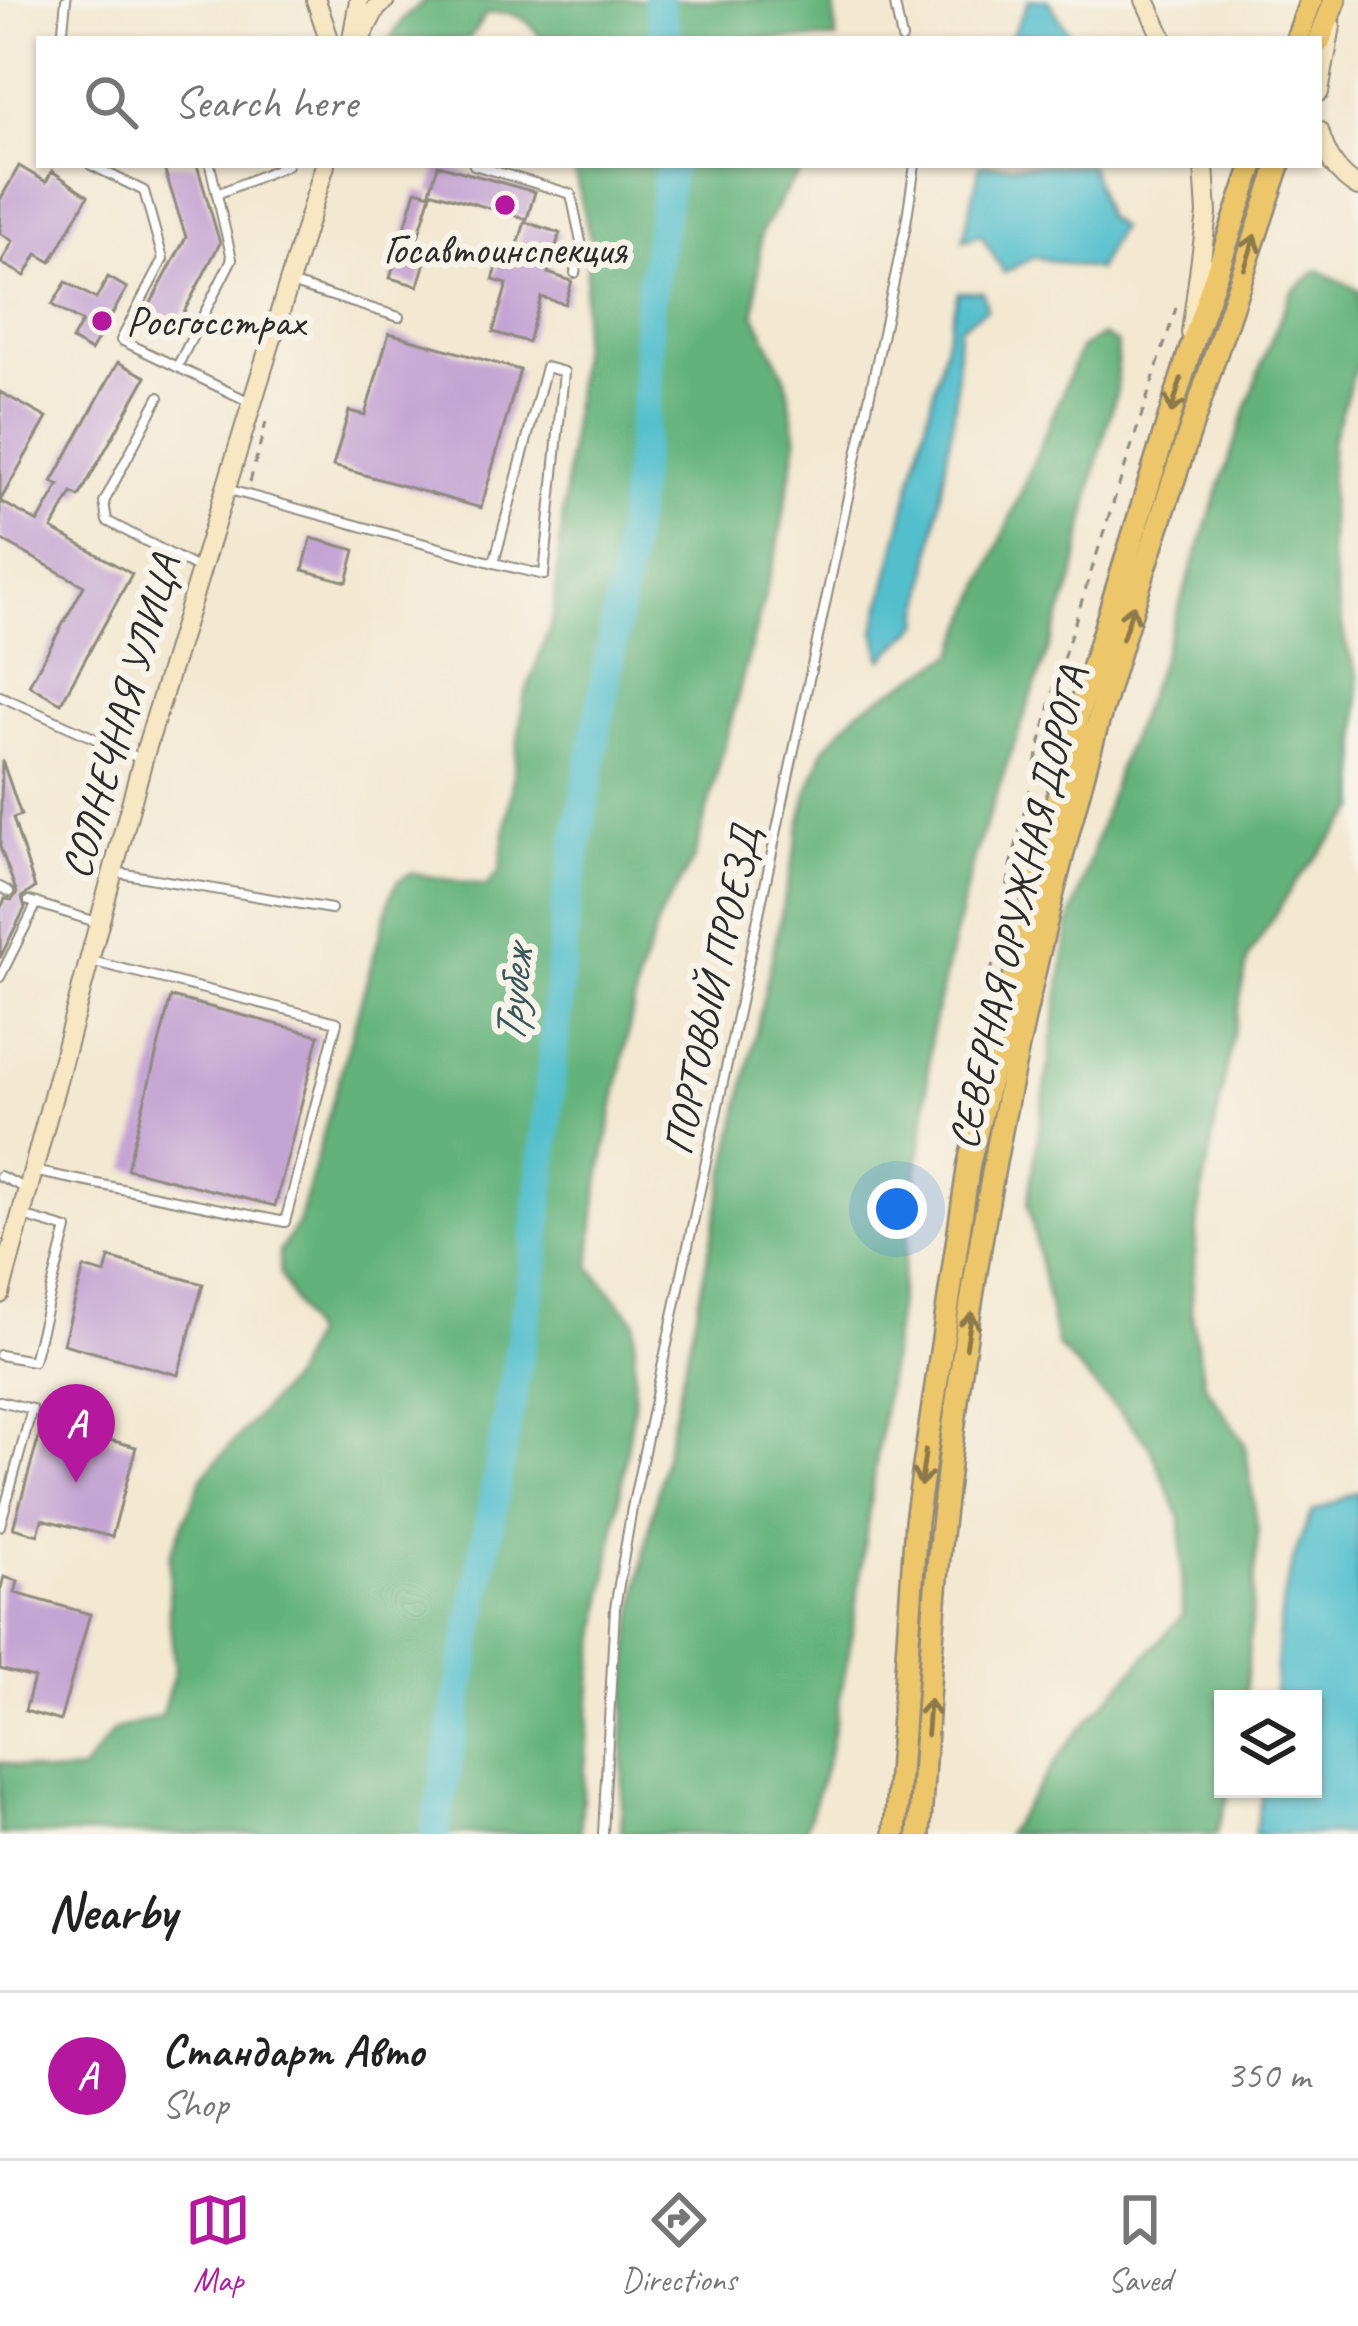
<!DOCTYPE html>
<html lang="en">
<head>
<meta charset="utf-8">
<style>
	:root { --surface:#fff; --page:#f2f2f2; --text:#222; --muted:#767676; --line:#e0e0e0; --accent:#b5179e }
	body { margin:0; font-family:Caveat,sans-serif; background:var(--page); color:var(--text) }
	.controls { position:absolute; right:36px; bottom:36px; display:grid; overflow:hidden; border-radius:0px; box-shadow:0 3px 9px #0004 }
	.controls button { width:108px; height:108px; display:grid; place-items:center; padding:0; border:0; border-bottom:3px solid var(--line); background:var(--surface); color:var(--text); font:60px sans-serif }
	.you { position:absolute; left:897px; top:1209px; width:42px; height:42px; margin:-30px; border:9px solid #fff; border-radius:50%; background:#1a73e8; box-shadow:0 0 0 18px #1a73e833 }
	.badge { display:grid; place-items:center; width:78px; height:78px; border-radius:50%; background:var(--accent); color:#fff; font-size:39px; font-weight:700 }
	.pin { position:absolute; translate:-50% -99px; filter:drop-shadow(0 3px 6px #0008) }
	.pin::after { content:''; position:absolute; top:63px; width:42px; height:36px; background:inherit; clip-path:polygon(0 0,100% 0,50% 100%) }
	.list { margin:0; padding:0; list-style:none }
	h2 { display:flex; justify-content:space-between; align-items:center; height:156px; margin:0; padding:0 48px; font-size:51px }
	h2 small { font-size:39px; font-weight:400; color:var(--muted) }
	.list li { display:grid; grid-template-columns:78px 1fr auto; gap:36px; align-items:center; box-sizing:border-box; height:168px; padding:0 48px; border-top:3px solid var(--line) }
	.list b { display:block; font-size:45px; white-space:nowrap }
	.list p { margin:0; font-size:39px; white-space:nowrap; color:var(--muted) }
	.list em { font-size:39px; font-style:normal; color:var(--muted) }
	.icon { flex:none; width:66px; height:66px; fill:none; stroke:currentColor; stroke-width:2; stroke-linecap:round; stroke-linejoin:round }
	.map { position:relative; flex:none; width:1358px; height:1834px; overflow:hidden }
	.search { position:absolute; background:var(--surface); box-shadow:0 3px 9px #0004; left:36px; right:36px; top:36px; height:132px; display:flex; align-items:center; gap:30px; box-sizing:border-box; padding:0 42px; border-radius:0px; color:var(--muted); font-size:45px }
	.sheet { height:324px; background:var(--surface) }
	nav { display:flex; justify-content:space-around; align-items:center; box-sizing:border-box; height:168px; border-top:3px solid var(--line); background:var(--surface); font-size:33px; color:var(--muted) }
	nav a { display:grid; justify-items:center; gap:6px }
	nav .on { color:var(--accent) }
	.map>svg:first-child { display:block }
	.forest { fill:#64b27c; stroke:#486e54; stroke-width:3 }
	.water { fill:#53bfcd; stroke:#3f757c; stroke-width:3 }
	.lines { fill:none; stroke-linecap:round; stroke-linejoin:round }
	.river { stroke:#53bfcd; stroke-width:30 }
	.building { fill:#c4a4d3 }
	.lane-casing { stroke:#8f8a7e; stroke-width:12 }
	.secondary-casing { stroke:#8f8a7e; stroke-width:22 }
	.primary-casing { stroke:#8f8a7e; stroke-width:26 }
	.path { stroke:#8f8a7e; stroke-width:3; stroke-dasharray:9 9; stroke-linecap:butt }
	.lane { stroke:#fff; stroke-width:8 }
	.secondary { stroke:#f7e8c3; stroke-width:18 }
	.primary { stroke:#ecc669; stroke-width:21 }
	.oneway { stroke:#8c784a }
	.poi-dot { fill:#b5179e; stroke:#f7f3e8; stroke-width:4.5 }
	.labels { text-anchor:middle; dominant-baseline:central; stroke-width:12; stroke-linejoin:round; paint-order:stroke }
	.poi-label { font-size:42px; fill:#2b2b2b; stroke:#f7f3e8 }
	.street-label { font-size:42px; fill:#2b2b2b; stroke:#f7f3e8 }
	.water-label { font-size:45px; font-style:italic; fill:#37575c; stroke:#f7f3e8 }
</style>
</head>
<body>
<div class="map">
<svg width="1358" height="1834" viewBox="0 0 1358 1834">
	<rect width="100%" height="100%" fill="#f7f3e8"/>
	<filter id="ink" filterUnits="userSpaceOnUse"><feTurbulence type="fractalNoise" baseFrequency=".00833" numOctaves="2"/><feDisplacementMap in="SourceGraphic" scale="24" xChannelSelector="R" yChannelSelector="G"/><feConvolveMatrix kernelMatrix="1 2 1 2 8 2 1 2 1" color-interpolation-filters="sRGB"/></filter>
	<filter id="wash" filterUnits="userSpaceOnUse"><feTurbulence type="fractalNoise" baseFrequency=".004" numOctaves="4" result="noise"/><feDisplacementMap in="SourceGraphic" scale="48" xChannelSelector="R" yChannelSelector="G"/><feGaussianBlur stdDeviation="2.7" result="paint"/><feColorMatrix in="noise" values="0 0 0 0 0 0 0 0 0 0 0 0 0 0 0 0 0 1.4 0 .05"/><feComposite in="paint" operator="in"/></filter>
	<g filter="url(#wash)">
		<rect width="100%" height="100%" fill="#f3e8d1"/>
		<path class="forest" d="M426,0H834L836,39H541C528,16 513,11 486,14L469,39H390L404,18Z
			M573,165H808L789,186L761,233L755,315L786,379L797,440L778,546L694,859L660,916L638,982L597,1193L590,1267L635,1321L634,1405L592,1674L580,1834H0V1762L45,1773L82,1771L113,1731L161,1716L175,1670L169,1615L170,1555L203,1476L292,1377L311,1335L280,1274L279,1252L298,1223L391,895L398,881L411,873L486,886L500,871L524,698L553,618L590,239Z
			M1318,270L1358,290V362L1331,442L1330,554L1345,641L1358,677V809L1297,880L1248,958L1198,1215L1191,1310L1204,1383L1245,1444L1258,1532L1245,1699H1223V1789H1231L1216,1834H1006L1070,1741L1182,1616L1181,1519L1148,1443L1057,1345L1028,1204L1069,925L1119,767L1158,668L1263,360L1291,292Z
			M1102,335L1117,343V390L1095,470L1074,578L974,857L931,1034L925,1116L850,1646L828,1759L804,1834H621L626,1667L645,1549L807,794L825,747L858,711L954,654L1080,349Z"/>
		<path class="water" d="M1029,0H1048L1073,39H1010Z
			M980,165H1090L1105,216L1119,228L1097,270L1034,257L1004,273L981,235L963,241Z
			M958,292H983L987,309L959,327L955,406L920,624L882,660L875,631Z
			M1358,1492V1834H1254L1264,1789H1313V1699H1274C1278,1628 1281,1578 1312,1512Z"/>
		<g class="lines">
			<path class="river" d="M658,0L667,39
				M435,1834L534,1267L566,907L626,562L648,388V313L670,165"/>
		</g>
		<g id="blocks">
			<path class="building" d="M163,165H197L220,243L175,329L145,314L186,237Z
				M438,165L535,192L527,219L430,191Z
				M19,166L46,182L52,171L88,196L51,262L37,254L25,276L1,263L13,241L0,233V200Z
				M416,190L431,194L415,247L428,251L418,286L390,278Z
				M525,222L560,233L548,273L572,281L565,304L541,297L528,342L493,332L507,284L493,280L503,247L516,251Z
				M108,277L127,288L91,351L72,340L82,322L52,305L66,282L96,299Z
				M389,333L520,370L481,508L333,466L349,411L365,415Z
				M118,362L146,377L79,497L72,493L52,529L132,574L61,703L29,685L84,586L0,539V392L47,418L0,501L38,522L59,485L52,482Z
				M311,538L355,550L347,582L303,570Z
				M2,760L21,815L13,818L35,888L22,897L25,908L0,958V909L5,899L12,900L17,893L0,847Z
				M171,997L319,1035L275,1206L127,1169Z
				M109,1258L203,1284L178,1375L63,1344L84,1268L105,1274Z
				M43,1422L136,1447L112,1537L42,1519L38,1535L13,1528Z
				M4,1577L18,1581L15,1593L90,1614L60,1721L25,1711L34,1678L0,1669V1591Z"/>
		</g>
	</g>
	<g filter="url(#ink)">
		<use href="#blocks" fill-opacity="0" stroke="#8f8a7e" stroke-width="3"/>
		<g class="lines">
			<g class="lane-casing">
				<path id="lane" d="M894,0L902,39
					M62,39L66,0
					M91,165L144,191L163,259L121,340L250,402
					M474,165L571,194L581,242L575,273
					M217,194L287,165
					M293,284L399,317
					M177,367L232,259L210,165
					M159,397L104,502L107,521L201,570
					M226,489L494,563L546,367L564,372L544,575L494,563
					M0,696L141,759
					M114,872L331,909
					M0,887L9,892
					M29,901L96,922
					M0,977L37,903
					M33,1171L285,1222L337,1022L91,961
					M0,1176L27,1189
					M0,1355L33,1361L67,1229L23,1216
					M0,1401L32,1409L0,1526
					M603,1834L615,1608L632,1508L905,230L915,165"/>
			</g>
			<g class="secondary-casing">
				<path id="secondary" d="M316,0L329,39
					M1145,0L1163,39
					M352,39L359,0
					M360,39L375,10L385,0
					M1319,92L1331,26
					M1319,131C1326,156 1336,173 1358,187
					M1191,333L1207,214L1204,165
					M0,1294L143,759L325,165"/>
			</g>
			<g class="primary-casing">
				<path id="primary" d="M1297,39L1311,0
					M1319,42L1335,0
					M895,1834L916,1521L969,1163L1077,718L1188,357L1253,165
					M919,1834C927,1729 931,1622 943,1517C970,1263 1020,1007 1087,761C1143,560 1214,363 1279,165"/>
			</g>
			<path class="path" d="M250,482L266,422
				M981,1027L1011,866L1055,684L1176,308"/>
			<use href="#lane" class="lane"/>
			<use href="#secondary" class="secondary"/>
			<use href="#primary" class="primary"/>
		</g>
		<defs><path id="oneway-shaft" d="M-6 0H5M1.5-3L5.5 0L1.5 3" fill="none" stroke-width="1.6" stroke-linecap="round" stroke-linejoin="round" transform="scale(3)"/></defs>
		<g class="oneway">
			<use href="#oneway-shaft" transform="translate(1250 252) rotate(-72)"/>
			<use href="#oneway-shaft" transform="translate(1176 396) rotate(107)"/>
			<use href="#oneway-shaft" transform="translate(1128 622) rotate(-72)"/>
			<use href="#oneway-shaft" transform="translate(969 1330) rotate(-81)"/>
			<use href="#oneway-shaft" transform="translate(923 1468) rotate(98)"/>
			<use href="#oneway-shaft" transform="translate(928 1717) rotate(-86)"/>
		</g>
	</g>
	<g class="poi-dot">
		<circle cx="505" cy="205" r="12"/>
		<circle cx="102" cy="321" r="12"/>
	</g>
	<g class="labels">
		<g class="poi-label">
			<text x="505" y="249">Госавтоинспекция</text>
			<text x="126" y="321" text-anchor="start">Росгосстрах</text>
		</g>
		<g class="street-label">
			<text transform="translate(121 717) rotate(-74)">СОЛНЕЧНАЯ УЛИЦА</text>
			<text transform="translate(1018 908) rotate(-77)">СЕВЕРНАЯ ОРУЖНАЯ ДОРОГА</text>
			<text transform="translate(712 991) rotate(-78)">ПОРТОВЫЙ ПРОЕЗД</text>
		</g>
		<g class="water-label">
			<text transform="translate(513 996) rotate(-85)">Трубеж</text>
		</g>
	</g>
</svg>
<div class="controls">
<button><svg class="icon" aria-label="layers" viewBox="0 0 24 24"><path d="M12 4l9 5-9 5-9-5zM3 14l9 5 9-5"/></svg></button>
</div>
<div class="you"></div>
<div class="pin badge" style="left:76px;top:1483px">A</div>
<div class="search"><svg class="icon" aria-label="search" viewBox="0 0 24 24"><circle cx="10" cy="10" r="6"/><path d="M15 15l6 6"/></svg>Search here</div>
</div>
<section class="sheet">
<h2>Nearby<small></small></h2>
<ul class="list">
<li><span class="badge">A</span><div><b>Стандарт Авто</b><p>Shop</p></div><em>350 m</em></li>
</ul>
</section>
<nav>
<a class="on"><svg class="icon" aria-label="map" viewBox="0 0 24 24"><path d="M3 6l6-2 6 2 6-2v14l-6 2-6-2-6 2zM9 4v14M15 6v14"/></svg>Map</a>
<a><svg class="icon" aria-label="directions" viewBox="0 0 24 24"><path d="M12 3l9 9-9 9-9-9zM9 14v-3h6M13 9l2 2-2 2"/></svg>Directions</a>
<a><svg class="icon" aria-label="saved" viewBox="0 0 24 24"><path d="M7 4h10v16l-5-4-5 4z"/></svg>Saved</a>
</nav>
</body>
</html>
